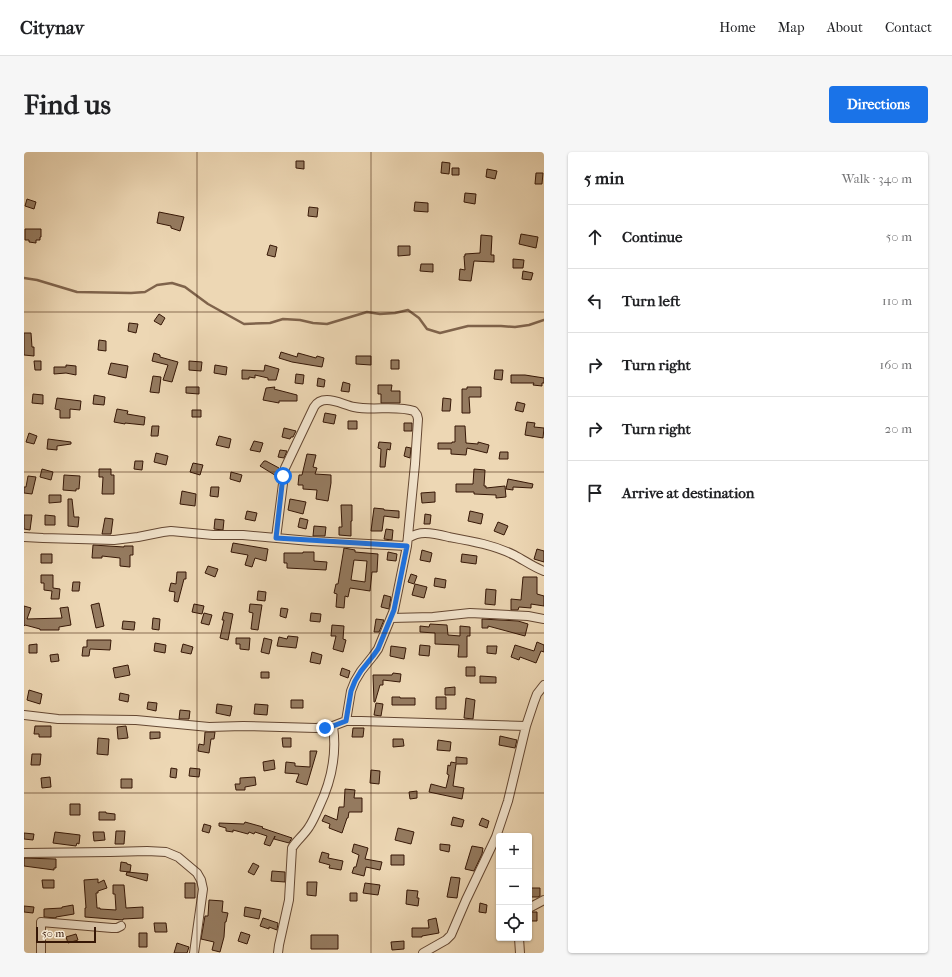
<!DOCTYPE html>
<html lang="en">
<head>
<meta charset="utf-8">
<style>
	:root { --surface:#fff; --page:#f6f6f6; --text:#202124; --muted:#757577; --line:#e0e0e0; --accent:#1a73e8 }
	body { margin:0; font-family:"IM FELL French Canon",serif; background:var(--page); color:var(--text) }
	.controls { position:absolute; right:12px; bottom:12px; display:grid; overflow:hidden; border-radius:4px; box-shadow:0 1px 3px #0004 }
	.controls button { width:36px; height:36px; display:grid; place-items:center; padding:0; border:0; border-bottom:1px solid var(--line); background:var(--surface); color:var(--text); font:20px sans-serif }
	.scale { position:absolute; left:12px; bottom:10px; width:60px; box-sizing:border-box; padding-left:4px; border:2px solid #361706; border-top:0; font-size:11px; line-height:14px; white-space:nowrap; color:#361706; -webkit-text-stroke:3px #f3e5ce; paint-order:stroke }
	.stop { position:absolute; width:12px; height:12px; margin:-9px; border:3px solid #1a73e8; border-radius:50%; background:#fff }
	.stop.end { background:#1a73e8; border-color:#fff; box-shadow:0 1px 4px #0008 }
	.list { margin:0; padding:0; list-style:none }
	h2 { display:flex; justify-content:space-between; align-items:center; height:52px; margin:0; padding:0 16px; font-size:17px }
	h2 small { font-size:13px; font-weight:400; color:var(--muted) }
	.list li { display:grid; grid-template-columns:26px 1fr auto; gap:12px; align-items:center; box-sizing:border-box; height:64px; padding:0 16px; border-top:1px solid var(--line) }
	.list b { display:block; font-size:15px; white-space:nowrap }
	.list em { font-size:13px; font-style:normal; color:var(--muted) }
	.icon { flex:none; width:22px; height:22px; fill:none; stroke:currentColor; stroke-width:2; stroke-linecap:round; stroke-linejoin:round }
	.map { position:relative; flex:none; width:520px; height:801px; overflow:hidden; border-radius:4px }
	header { display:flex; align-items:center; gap:24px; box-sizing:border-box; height:56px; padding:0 20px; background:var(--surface); border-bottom:1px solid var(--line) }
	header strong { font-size:19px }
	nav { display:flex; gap:22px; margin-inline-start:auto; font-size:14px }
	.intro { display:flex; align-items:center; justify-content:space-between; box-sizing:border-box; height:96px; padding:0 24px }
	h1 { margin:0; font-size:28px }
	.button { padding:10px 18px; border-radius:4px; background:var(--accent); color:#fff; font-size:14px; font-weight:700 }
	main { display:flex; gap:24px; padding:0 24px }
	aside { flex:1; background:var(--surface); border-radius:4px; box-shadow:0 1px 3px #0004 }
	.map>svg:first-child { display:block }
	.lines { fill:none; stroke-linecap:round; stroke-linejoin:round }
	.stream { stroke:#7f634b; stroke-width:2.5 }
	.building { fill:#957b60; stroke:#361706; fill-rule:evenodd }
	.minor-casing { stroke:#644732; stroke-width:10 }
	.minor { stroke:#f3e5ce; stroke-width:8 }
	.route { stroke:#1a73e8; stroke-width:5 }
	.grid { fill:none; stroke:#361706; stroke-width:1; stroke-opacity:0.55 }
</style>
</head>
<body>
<header>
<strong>Citynav</strong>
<nav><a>Home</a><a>Map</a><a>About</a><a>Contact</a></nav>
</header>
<div class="intro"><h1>Find us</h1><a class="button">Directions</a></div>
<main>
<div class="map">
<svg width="520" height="801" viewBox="0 0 520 801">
	<rect width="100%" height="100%" fill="#edd7b4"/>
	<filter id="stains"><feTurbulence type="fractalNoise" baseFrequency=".005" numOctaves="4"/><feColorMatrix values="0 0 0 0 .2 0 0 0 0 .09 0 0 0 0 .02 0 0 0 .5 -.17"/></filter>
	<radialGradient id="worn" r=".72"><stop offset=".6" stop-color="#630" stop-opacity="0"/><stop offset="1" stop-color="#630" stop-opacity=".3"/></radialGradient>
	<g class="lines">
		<path class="stream" d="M0,126L13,128L53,140L107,141L121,140L133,133L148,131L161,135L184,152L220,172L246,171L259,167L276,168L289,171L303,172L343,160L356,162L371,161L384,158L395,166L403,177L416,181L444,174H477L491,175L505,173L520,168"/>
	</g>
	<path class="building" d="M272,9H280V17L272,16Z
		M418,10L426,11L425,22L417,21Z
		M428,16H435V23H428Z
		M463,17L473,19L471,27L462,25Z
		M512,21H519L518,32H511Z
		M441,41L452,42L451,52L440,50Z
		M3,47L12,50L10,57L1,54Z
		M391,50L404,51V60L390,59Z
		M285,55L294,56L293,65L284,64Z
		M135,60L160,65L156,79L147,76V74L133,71Z
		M1,77H17V85H16V88H12V91L5,90V88H1Z
		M497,82L514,85L512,96L495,92Z
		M457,83L468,84L467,103H470V110L450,109L447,129L435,128L436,117L441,118L440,104H441V102L456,101Z
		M246,93L253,95L251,105L243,103Z
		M374,94H386V103L374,104Z
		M489,107L500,108L499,116H489Z
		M397,112H409V120L396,119Z
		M499,119L509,121L507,128L498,127Z
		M135,162L141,166L137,173L130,169Z
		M105,171L114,172L112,181L104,179Z
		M0,181H7L8,195H10V204L0,203Z
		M75,188L82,189V199L74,198Z
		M257,200L273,205L274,201L292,206L293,204L300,206L298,215L268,210L255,206Z
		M130,201L136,203V205L154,210L148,230L139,228L144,213L128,209Z
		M332,204H347V213L332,212Z
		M367,208H375V217H367Z
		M10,209H17V218H11Z
		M165,209L178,210L177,219L165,218Z
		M87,211L104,214L102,226L84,222Z
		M42,213L52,214V223L42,221L30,222V215H42Z
		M191,213L203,215L202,223L190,221Z
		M241,213L255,217L252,228H244V226L231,223V226L225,225V227H218V218L240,219Z
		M471,218H479L478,228L470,227Z
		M272,222L280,223L279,232L271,231Z
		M487,223H501L520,226V231H518V234L509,233L510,231H487Z
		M129,224L137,225L135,241L126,240Z
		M294,226L301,228L300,235L293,234Z
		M319,230L326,232L325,240L317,239Z
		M354,233H368L367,239H376V251H357V242H354Z
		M162,235H175V242L162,241Z
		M251,235L250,237L273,243V249H255V251L239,248L242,236Z
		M443,235H457V245H445L446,261H438V237H443Z
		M9,242L19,243V252L8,251Z
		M70,243L81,245L80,253L69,252Z
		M33,246L57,249L56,258L46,257V266H36V258L31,257Z
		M419,246L427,247L426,259H418Z
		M493,250L501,252L499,260L491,258Z
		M93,257L104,259L103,262L121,265L120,273L101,271V272L90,270Z
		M168,258H177V265H168Z
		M301,261L312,263L310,272L299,270Z
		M324,269H333V277H324Z
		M503,270L511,271L510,275L520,276L519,286L501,283Z
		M380,271H388V279H380Z
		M128,274H135L134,284H127Z
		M431,274H441L442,291L454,292V290L465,293L463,301L443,296L442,303L427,302V297H414V291H428V290H431Z
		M260,276L272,279L269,285H267L266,287L258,285Z
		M5,281L13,284L10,292L2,290Z
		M195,284L207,287L205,296L192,293Z
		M24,287L47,290V292L33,294V298L23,297Z
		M230,289L239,291L236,300L226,298Z
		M355,290L367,291L366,298L363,297L361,315H356L357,297L354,296Z
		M382,295L387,296L386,306L380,304Z
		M256,298L263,299L260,306L254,305Z
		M476,300H484V307H475Z
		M132,301L144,304L142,313L130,310Z
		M283,302L292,303L289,315L293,316L291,322L307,323V331L304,349L292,347L293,338L279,337V333H274L275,323H278Z
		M111,309H119L118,318L110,317Z
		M240,309H242L255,316L254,325L236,314Z
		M169,311L179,313L176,323L166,320Z
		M18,317L29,320L27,328L16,325Z
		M75,317H87V323H90V342H78L79,325H75Z
		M450,317L461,318L460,334H462V336L481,334L482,345L472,346V343L450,342V340H432V332H449Z
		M207,320L218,323L216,330L206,327Z
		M40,323L56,324L55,337H52V339L39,338Z
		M4,324L12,325L8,342L0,341V335H2Z
		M484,327L509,332L508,336L489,335V338L482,337Z
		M187,335H195L194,345L186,344Z
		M158,339L172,342L171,354L156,352Z
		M411,340V350L398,351L397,341Z
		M25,343H37V350L25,351Z
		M44,347H48L50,365H55L54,375L44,374Z
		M266,347L282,350L279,362L264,358Z
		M317,353H328V369H327V384L315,383V375H318Z
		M350,356L360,357V358L375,359V366L360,364L358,379H347Z
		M223,359L233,361L231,369L221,367Z
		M446,359L459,362L457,372L444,369Z
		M401,362L407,363L406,372H400Z
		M0,363H8L6,378L0,377Z
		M21,363L31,364V373H21Z
		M81,366L89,367L87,382H78Z
		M276,366L284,368L282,377L274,375Z
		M191,367L200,368L199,378L190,377Z
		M474,370L484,374L480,383L470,379Z
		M290,374L302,375L301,384H289Z
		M362,377L369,378L368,388L360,387Z
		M209,391L244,397L242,409L231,406L228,415L221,413L224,403L207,400Z
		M69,393L100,395V394H109V403H106V415L96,414V406L78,404V406H68Z
		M320,396L331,398V400L354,402L353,420H348L346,439L326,436L324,445L321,444L320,456L312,455L313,442L310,441L312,432H314ZM330,408L343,409L341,430L327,428Z
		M513,397L520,399V410L510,407Z
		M398,398L408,401L406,410L396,408Z
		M279,400H290V409L303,410L302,418L263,416V411H260V401H279Z
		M364,400L373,402L372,409L363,408Z
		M17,402H28V411H17Z
		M438,402L453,404L452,412L437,410Z
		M184,414L194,417L191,425L181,421Z
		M153,420H162V427H160L154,450L150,449L151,440L145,439L147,431L152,432Z
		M387,422L393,424L390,432L384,430Z
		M17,423H29V436L36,437L35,447H27L28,439L20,438V431H17Z
		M499,425H513V442L520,444V454L507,452V456L495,455L494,458H487V447L497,448Z
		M411,426L422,428L421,436L410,434Z
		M49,430H56L55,439H48Z
		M391,432L403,435L400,446L388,443Z
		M462,437L472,438L471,453L461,452Z
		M234,439L242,440L241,449L233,448Z
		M360,443L367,445L365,457L357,455Z
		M75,451L80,474L72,476L67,453Z
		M170,452L180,454L178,462L168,460Z
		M226,452L238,453L234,478L227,477L229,461L225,460Z
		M0,454L7,456L3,467L38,466L36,456L44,455L47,473L35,475V478H16V477L1,473L0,474Z
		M257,456L264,457L262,466L256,464Z
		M200,460L209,462L204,488L196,486L200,468H198Z
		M180,461L188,463L185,473L177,471Z
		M287,461L297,462L296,470L286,469Z
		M129,466L136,467L135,478L128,477Z
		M352,467L360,468L355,480H350Z
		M458,467L494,469L504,472L501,484L464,474V476H458Z
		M99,469L111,470L110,478L98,477Z
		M406,472L423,473L424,483L436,484V474L446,475V484H443V505H434L435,493L411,492V481L396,480V474L405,475Z
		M308,473L320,474L319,487L322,488L319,500L309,497L312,484H307Z
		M264,484L274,485L272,496L253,494L255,485L263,487Z
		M212,486H226L225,498L216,497V492H212Z
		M240,486L248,488L245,502L237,500Z
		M63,488H87L86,498L66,497L65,504H58L59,495H63Z
		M513,490L520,493V500L517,499L512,511L496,505L495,508L487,505L491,493L510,499Z
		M131,491L142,493L141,501L130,499Z
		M13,492V501H5V493Z
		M159,492L169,495L167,502L157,500Z
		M396,493L406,494L405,504L395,503Z
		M367,494L382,496L380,507L366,504Z
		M463,494H473L472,502L463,501Z
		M288,500L298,503L296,512L286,510Z
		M34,502L35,509L27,510L26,503Z
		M104,513L106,523L91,526L89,516Z
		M442,515H451V524H442Z
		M318,516L326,519L324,526L316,523Z
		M237,520H245V526H237Z
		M369,521L377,522L376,530L359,528V533H356L351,550H350L349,523H368Z
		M456,524L472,525V531H456Z
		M431,535V543H421V536Z
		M5,538L18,542L16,552L3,548Z
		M96,541L105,543L104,550L95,548Z
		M368,545H376V546H391V553H368Z
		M412,545H422V557H412Z
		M442,546L451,548L449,567L440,566Z
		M267,548H279V556H267Z
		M124,550L133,551L132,559L123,557Z
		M352,551L359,552L357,564L350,563Z
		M193,552L208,554L206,564L192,561Z
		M231,552L244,553L243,563L230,562Z
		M156,558L166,559L165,567H155Z
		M11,574H27V585H15V582H10Z
		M102,574L104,586L94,587L93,575Z
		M329,576H340L339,585H328Z
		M126,580H136V586L126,587Z
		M181,580H191L190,587H187L185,601L174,599L175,592L180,593Z
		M476,584L493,588L491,596L475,593Z
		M74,586L85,587L84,603L73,602Z
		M258,586H267V595H259Z
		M369,587H379L380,594L369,595Z
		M414,588L427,590L426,599L413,598Z
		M286,599H293L283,633L272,630L275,622L261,621L262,610L271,611V614L286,615Z
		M8,602H17L16,613H7Z
		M432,605L443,606V612H432L429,634L440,636L438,647L405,640L407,632L422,636L425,623L423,622L424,613L426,614L427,610L432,611Z
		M250,608L251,617L240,619L239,610Z
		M147,616L153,617L152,626L146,625Z
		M166,616L176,617L175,625L165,624Z
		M347,618L356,619L355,632L346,631Z
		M26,625L27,635L18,636L17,626Z
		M231,625L232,633L221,635V638H212L211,632H216V626Z
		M97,627H108V636H97Z
		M321,637L331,638L330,646H338V660H325L324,666H323L318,681L305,676L306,672L298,669L301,663L313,668L315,655H320Z
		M393,639V646L386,647L385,640Z
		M46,652H56V663H46Z
		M75,660H82V661L91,662V668H75Z
		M429,665L440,668L438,675L427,673Z
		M458,666L465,669L463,676L455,673Z
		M221,670L239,675L238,676L268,686L265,691L250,687L251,684L246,694L240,692L243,684L231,680L230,682L225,680L224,682L209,678V680L202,679V676L195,674V671L220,672Z
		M180,672L187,674L185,681L178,679Z
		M374,676L390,680L387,692L371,688Z
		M92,679H101L100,692H91Z
		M31,680L56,683L55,692L53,691L52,694L29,691Z
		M69,680H80L81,688L70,689Z
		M0,681L10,682L9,688L0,687Z
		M330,692L344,696L341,707L358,710L356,718L342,715L340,724L328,721L330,715H332L335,703L328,700Z
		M416,692L426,693L425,700L416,698Z
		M448,694L459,696L458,702L450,719L441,717Z
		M298,700L305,702L304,706L319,709L317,718L305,716L306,713L295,710Z
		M367,703H380V713H367Z
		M0,706L32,707V716H30V718L0,714Z
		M97,710L103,711V712L107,713L106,720L96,719Z
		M229,711L235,714L230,723L224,720Z
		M248,719L261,720V730L247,729Z
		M103,720L124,722L123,729L102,723Z
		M427,725L436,726L433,746L423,745Z
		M74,727V731L80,728L83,736L74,739V741H72L73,756H76V757L92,758L91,742H89V733H100L102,756L119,755V766L99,767V768L61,765V756H62L60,728Z
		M18,728H30V736H19Z
		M283,730H293L292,744L283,743Z
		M161,731H171V746H161Z
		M341,731L356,733L354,743L339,741Z
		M506,736H516V744L514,745H506Z
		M383,738L394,739L393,746H395L394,754L382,752Z
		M326,741H333V749H326Z
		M185,748L199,749L198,760L204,761L202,770H201L200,785L196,800L188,798L190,790L177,787L181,764H184Z
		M456,751L463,753L462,761L455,760Z
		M49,753L50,762L32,765V766L20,765V757L38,756V755Z
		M0,754L10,755L9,761L0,760Z
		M221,755L237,758L235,767L220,764Z
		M508,760H513V769H506L507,761Z
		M239,766L254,771L253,778L245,775V777L236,774Z
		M412,766L415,781L398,784V785H388V776H405L404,768Z
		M130,771H142L143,780H131Z
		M217,780L226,783L223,792L214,789Z
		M115,781H123V795H115Z
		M52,782L54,788L44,791L42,785Z
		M287,783H314V797H287Z
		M380,789V797L368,798L367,790Z
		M153,791L165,795L163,801H150Z"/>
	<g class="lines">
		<g class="minor-casing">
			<path id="minor" d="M0,385L19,386L90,388L114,385L139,380L147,379L189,383H219L286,389L383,394
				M252,386L261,316L290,255C293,250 297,248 303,248C312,248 321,253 330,255C349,259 373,253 390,259L393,263L394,267L391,312L383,394L370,458L354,497L349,504L337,519L331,529L327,539L322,569
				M384,386C389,383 395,381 401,381C409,381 417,383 425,385C447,389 470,393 490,403C500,408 509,415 520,419
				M367,466L409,465L446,461L504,464L520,467
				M0,563L34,567L112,568L185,575L219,574L292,576L309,574L322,569H337L502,574
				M0,701L86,700L123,699L142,700L154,705L173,721L177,728L179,737L170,801
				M505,756L520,748
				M495,786L496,801
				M17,801V770L88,776H93L97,774
				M254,801L255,793L265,748L268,696C273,688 280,683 285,675C289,669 292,662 295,655C307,630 313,602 309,574
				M399,801L422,788L427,783L442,748L472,685L484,649L502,574L510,550L513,542L520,533"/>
		</g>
		<use href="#minor" class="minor"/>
	</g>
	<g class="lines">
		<path class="route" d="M259,324L252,386L383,394L370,458L354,497L349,504L337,519L331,529L327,539L322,569L309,574L301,576"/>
	</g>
	<path class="grid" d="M173,0V801M347,0V801M0,160H520M0,320H520M0,481H520M0,641H520"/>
	<rect width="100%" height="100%" filter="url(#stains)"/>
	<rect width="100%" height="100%" fill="url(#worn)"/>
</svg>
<div class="controls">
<button>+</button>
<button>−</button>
<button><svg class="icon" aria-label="locate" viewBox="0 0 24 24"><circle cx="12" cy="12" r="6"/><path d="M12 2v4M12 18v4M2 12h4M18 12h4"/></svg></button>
</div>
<div class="scale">50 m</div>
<div class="stop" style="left:259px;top:324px"></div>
<div class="stop end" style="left:301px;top:576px"></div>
</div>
<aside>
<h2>5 min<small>Walk · 340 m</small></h2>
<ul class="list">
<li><svg class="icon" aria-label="ahead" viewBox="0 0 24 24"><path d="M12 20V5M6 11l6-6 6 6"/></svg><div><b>Continue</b></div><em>50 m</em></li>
<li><svg class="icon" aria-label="left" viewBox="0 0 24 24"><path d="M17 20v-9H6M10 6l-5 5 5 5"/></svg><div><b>Turn left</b></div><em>110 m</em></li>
<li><svg class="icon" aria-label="right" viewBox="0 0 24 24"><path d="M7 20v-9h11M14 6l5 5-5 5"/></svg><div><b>Turn right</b></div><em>160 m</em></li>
<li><svg class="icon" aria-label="right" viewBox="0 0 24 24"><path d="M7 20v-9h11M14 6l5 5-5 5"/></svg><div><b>Turn right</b></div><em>20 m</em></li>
<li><svg class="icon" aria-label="arrive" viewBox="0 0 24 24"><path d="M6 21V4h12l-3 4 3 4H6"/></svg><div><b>Arrive at destination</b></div></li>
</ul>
</aside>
</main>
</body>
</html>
